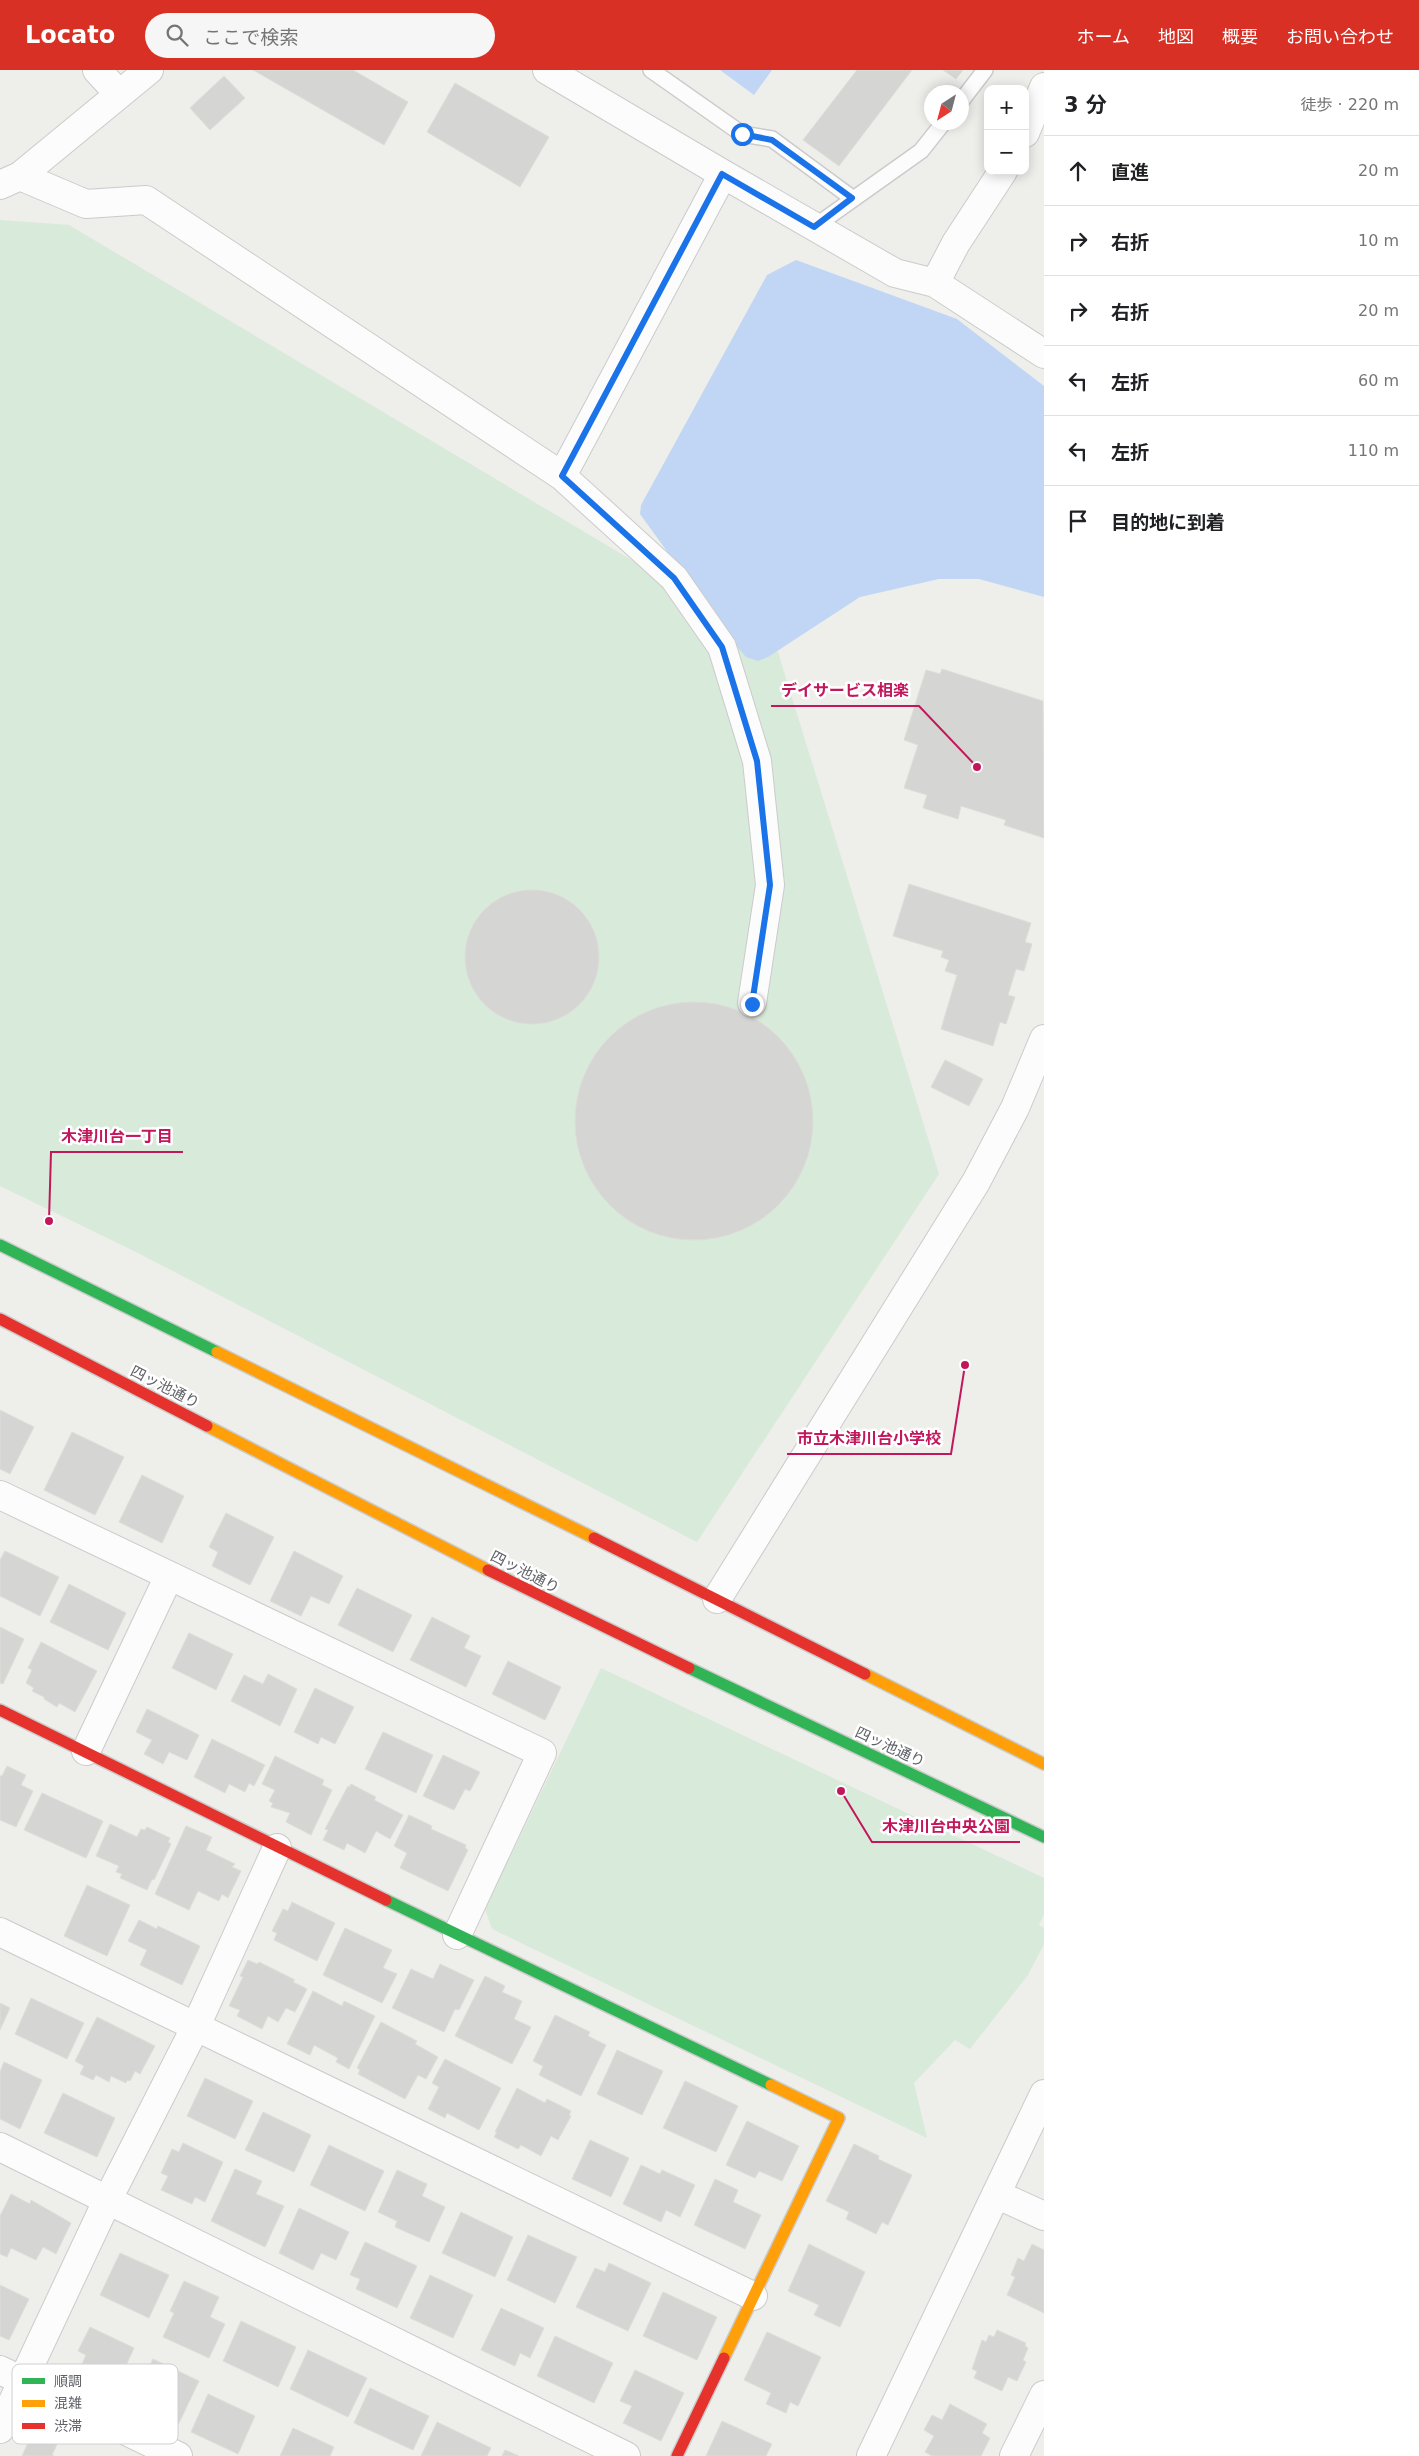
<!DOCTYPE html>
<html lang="ja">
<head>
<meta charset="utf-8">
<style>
	:root { --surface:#fff; --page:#f6f6f6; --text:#202124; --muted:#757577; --line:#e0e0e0; --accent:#d93025 }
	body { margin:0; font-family:"DejaVu Sans","Noto Sans JP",sans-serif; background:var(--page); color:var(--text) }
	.controls { position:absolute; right:15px; top:15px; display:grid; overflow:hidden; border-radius:10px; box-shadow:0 2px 12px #0003 }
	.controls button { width:45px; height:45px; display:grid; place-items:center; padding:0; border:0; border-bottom:1px solid var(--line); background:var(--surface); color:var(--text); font:25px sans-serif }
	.compass { position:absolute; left:924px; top:15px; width:45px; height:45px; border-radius:50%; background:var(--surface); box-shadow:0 2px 12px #0003; rotate:216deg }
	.stop { position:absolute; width:15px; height:15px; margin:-11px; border:4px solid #1a73e8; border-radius:50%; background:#fff }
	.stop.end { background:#1a73e8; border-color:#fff; box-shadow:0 1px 5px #0008 }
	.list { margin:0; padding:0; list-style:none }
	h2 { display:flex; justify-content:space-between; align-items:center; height:65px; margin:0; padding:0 20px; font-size:21px }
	h2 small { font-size:16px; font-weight:400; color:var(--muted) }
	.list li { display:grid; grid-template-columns:32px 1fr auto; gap:15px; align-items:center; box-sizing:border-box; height:70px; padding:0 20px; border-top:1px solid var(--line) }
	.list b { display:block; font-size:19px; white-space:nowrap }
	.list em { font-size:16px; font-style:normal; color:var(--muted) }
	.icon { flex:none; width:28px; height:28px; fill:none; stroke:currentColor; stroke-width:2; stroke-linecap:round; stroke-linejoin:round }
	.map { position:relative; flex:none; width:1044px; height:2386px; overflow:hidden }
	header { display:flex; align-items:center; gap:30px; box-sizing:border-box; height:70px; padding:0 25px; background:var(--accent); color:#fff }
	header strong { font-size:24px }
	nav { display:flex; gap:28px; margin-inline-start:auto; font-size:18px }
	.search { width:350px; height:45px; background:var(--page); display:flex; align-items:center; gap:12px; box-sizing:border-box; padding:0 18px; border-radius:28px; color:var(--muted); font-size:19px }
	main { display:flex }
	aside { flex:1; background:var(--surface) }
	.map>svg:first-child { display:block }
	.green { fill:#d8eada }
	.water { fill:#c1d6f5 }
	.building { fill:#d5d5d3; stroke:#deddd9 }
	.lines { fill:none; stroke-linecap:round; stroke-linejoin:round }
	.lane-casing { stroke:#cbcbcc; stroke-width:18 }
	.street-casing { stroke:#cbcbcc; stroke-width:30 }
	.fast-casing { stroke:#cacbca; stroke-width:14 }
	.slow-casing { stroke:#cacbca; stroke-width:14 }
	.jam-casing { stroke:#cacbca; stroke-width:14 }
	.lane { stroke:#fcfcfc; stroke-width:15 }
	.street { stroke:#fcfcfc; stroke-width:28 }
	.fast { stroke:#30b455; stroke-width:11 }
	.slow { stroke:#ff9f0a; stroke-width:11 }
	.jam { stroke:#e5322d; stroke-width:11 }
	.route { stroke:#1a73e8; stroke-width:6 }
	.labels { text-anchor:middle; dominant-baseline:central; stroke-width:5; stroke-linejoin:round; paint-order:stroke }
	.street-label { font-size:15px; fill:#5f6167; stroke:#fff }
	.key { fill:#fff; stroke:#cfd0d1; stroke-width:1 }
	.key-label { font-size:14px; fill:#5f6167 }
	.leader { fill:none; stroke:#c2185b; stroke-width:2 }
	.callout-dot { fill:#c2185b; stroke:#fff; stroke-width:2 }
	.callout-label { font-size:16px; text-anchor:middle; font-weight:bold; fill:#c2185b; stroke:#fff; stroke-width:5; stroke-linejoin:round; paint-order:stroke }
</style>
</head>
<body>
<header>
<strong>Locato</strong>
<div class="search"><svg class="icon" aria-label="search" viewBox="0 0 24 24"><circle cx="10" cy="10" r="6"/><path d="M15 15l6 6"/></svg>ここで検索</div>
<nav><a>ホーム</a><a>地図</a><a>概要</a><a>お問い合わせ</a></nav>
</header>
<main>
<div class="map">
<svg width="1044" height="2386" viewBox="0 0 1044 2386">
	<rect width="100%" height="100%" fill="#eeeeea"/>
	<path class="green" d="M0,150L69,155L776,576L939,1104L697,1472L134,1181L0,1116Z
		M601,1598L1044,1808V1844L1039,1855L1044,1858V1874L1028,1905L970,1979L955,1970L914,2013L927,2068L492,1859L485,1839Z"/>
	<path class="water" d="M720,0H772L754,25Z
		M796,190L957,249L1044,316V527L979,509H939L860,527L768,587L758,591L746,587L729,567L640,444L641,435L767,205Z"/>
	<path class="building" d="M253,0H353L408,32L384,75Z
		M857,0H912L839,96L803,70Z
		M943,0H963L956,9Z
		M224,6L245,28L210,60L190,38Z
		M455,13L549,67L520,117L427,62Z
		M942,599L1043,631L1044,768L1004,755L1006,750L961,736L958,749L923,738L927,725L904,718L918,675L904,670L926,600L940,604Z
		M909,814L1031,853L1025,872L1032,874L1024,901L1016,899L1008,925L1015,927L1006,954L1000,952L993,976L941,959L957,905L945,901L949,890L941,887L943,881L893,866Z
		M465 887a67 67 0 1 1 134 0a67 67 0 1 1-134 0Z
		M575 1051a119 119 0 1 1 238 0a119 119 0 1 1-238 0Z
		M945,990L983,1009L969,1036L931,1017Z
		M0,1340L34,1357L10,1404L0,1399Z
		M72,1362L124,1387L95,1445L44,1420Z
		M142,1405L184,1426L162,1473L119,1452Z
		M226,1443L274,1467L250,1515L212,1496L218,1482L209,1477Z
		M5,1481L59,1507L40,1546L0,1526V1490Z
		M294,1481L343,1506L329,1534L311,1526L301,1546L270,1531Z
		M69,1514L126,1543L108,1580L50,1552Z
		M357,1518L412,1545L393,1582L338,1555Z
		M432,1547L470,1566L464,1578L481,1586L466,1617L410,1590Z
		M0,1557L24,1569L3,1614L0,1613Z
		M189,1563L233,1584L216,1620L172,1598Z
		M41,1572L97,1601L75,1642L59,1633L57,1637L44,1629V1627L32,1621L34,1618L26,1613L32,1600L28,1598Z
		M508,1591L561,1617L545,1650L492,1624Z
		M268,1604L297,1619L280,1656L231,1631L244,1605L263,1614Z
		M315,1618L354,1637L335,1674L321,1667L318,1674L294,1662Z
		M147,1639L199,1665L187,1690L169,1682L163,1694L144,1684L152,1670L136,1662Z
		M383,1662L433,1685L416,1723L365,1699Z
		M212,1669L265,1695L254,1716L249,1713L245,1722L229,1714L225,1723L194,1707Z
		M443,1685L480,1702L470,1721L465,1719L454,1740L423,1726Z
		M275,1686L324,1710L322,1715L332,1720L311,1765L286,1752L290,1743L271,1737L273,1733L269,1731L275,1720L262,1714Z
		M7,1696L26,1705L21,1715L33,1721L16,1757L0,1750V1706H2Z
		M351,1714L376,1727L374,1730L403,1745L390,1769L376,1761L365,1783L347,1773L344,1780L323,1770L328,1760L325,1759L348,1716L349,1718Z
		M42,1723L103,1751L86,1788L24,1760Z
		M409,1745L432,1756L431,1759L466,1775L465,1778L468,1780L448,1821L400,1798L407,1783L394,1776Z
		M110,1754L137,1767L141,1759L145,1760L147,1757L170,1768L168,1772L171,1774L154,1810L152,1809L147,1820L120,1808L122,1804L116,1802L119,1796L96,1786Z
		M186,1756L212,1767L206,1780L235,1794L232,1797L241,1801L228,1828L222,1824L219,1831L198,1821L189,1840L155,1824Z
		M87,1815L130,1835L107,1886L64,1866Z
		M292,1832L335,1853L317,1891L274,1870L277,1863L272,1861L283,1839L288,1841Z
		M139,1850L157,1859L158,1856L200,1876L182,1915L140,1895L147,1880L128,1871Z
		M345,1858L392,1880L383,1898L397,1904L382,1933L323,1905Z
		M248,1890L257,1894L259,1892L295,1910L293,1912L307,1919L295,1942L286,1938L278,1952L268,1946L262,1959L237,1946L240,1940L229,1936L243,1907L240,1906Z
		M440,1894L474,1910L459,1940L455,1939L444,1962L392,1938L411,1899L433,1909Z
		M485,1906L505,1916L502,1922L522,1931L514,1949L531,1957L512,1994L455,1966Z
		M313,1921L342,1936L344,1931L375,1946L349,1999L336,1992L338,1988L314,1975L310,1985L287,1974Z
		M31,1928L84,1953L67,1989L15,1964Z
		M0,1933L10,1938L0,1960Z
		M555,1945L590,1962L588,1966L606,1975L581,2026L539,2005L543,1996L533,1991Z
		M97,1947L155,1976L140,2004L135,2001L130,2011L127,2010L126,2013L111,2006L109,2012L96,2005L93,2010L80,2004L84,1996L75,1991Z
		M381,1952L417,1971L415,1974L438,1987L426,2009L418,2005L405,2029L358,2004L360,2000L357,1998Z
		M617,1980L663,2001L642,2045L597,2024Z
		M445,1989L501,2018L479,2060L447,2043L445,2048L428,2039L439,2017L432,2013Z
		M4,1992L42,2010L20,2059L0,2049V2002Z
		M205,2008L253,2031L235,2069L187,2046Z
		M685,2011L738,2036L716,2082L663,2058Z
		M517,2018L545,2033L547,2029L571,2041L569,2045L571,2046L558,2070L551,2066L541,2086L521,2075L518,2079L494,2067L497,2062H495Z
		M63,2023L115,2048L97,2087L44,2063Z
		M263,2042L311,2065L294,2102L245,2080Z
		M747,2051L799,2076L782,2111L759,2101L755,2108L726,2095Z
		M590,2070L629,2088L611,2127L572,2109Z
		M183,2073L223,2092L205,2132L195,2127L192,2134L161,2120L168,2106L161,2103L172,2079L179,2082Z
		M854,2074L879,2086L878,2089L912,2105L888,2155L882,2152L876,2164L846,2149L849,2142L826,2131Z
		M329,2075L384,2101L365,2141L310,2115Z
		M641,2095L660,2104L662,2100L695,2115L680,2147L666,2140L661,2152L623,2134Z
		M235,2099L262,2111L256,2124L284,2136L265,2177L211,2151Z
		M397,2100L427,2114L422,2126L445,2137L429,2172L395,2157L397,2151L378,2142Z
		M715,2109L738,2120L733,2132L761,2145L745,2179L694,2155Z
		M11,2124L30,2134L31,2130L71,2153L56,2184L43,2177L36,2190L11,2178L7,2187L0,2184V2146Z
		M299,2138L349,2162L336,2190L321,2183L313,2200L279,2183Z
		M461,2142L513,2167L495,2207L442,2183Z
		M528,2165L577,2187L555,2233L507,2210Z
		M365,2172L417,2196L397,2238L356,2219L360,2209L350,2205Z
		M809,2174L865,2202L840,2257L814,2245L819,2235L788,2221Z
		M1032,2174L1044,2180V2243L1007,2225L1015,2207L1011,2205L1018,2188L1024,2191Z
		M120,2183L169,2205L149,2248L100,2225Z
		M609,2193L651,2213L628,2261L576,2237L595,2198L605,2202Z
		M430,2205L473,2225L453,2268L410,2248Z
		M184,2211L219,2227L210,2247L225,2254L209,2288L163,2267L174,2243L170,2241Z
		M0,2215L29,2229L9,2270L0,2266Z
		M663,2222L717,2247L697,2290L643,2266Z
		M501,2238L544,2258L530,2288L520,2283L515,2296L481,2280Z
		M241,2251L296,2277L278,2317L223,2291Z
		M90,2257L134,2278L119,2311L110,2306L106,2315L79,2301L86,2285L78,2281Z
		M997,2260L1026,2273L1025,2276L1028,2278L1023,2290L1026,2292L1017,2311L1008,2307L1002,2321L974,2308L977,2301L972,2299L982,2270L986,2272L989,2265L994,2267Z
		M767,2262L821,2287L798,2336L790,2332L786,2343L766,2334L771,2323L744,2310Z
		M555,2266L613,2293L594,2333L537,2306Z
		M308,2280L367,2308L348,2347L290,2319Z
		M153,2289L199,2311L178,2355L132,2333Z
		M635,2300L684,2323L661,2371L623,2353L632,2336L620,2331Z
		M370,2318L429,2346L413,2380L354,2353Z
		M208,2324L255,2346L238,2384L191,2362Z
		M950,2334L987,2354L982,2363L990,2368L981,2386H932L925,2382L934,2366L924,2360L932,2345L942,2350Z
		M722,2351L772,2374L766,2386H706Z
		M437,2352L491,2378L487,2386H421Z
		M35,2357L60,2368L52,2385L54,2386H22Z
		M293,2358L334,2377L330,2386H280Z
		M505,2380L519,2386H502Z"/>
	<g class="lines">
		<g class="lane-casing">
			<path id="lane" d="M651,0L742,64L772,69L852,128
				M962,30L985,0
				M814,157L921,81L944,52"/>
		</g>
		<g class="street-casing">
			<path id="street" d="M97,0L119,24
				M547,0L723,104L895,203L935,213L1044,284
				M1025,63L1044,17
				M20,106L86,134L146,130L562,406L674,508L722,577L757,691L770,815L752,933
				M0,115L20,106L149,0
				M935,213L956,173L1003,101
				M562,406L723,104
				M0,1425L542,1683L457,1865
				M717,1529L976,1112L1015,1038L1044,969
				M86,1681L169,1506
				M0,1862L753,2226
				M0,2077L626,2386
				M996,2124L1044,2146
				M0,2300L178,2386
				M0,2359L108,2129L196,1956L277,1778
				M871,2386L1044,2024
				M1014,2386L1044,2325"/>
		</g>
		<g class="fast-casing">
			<path id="fast" d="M0,1175L217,1282
				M689,1598L1044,1767
				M386,1830L771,2015"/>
		</g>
		<g class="slow-casing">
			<path id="slow" d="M217,1282L594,1468
				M207,1356L488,1500
				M865,1604L1044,1694
				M724,2288L839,2048L771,2015"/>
		</g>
		<g class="jam-casing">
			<path id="jam" d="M0,1249L207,1356
				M594,1468L865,1604
				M488,1500L689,1598
				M0,1640L386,1830
				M677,2386L724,2288"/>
		</g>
		<use href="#lane" class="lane"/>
		<use href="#street" class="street"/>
		<use href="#fast" class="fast"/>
		<use href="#slow" class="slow"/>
		<use href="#jam" class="jam"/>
	</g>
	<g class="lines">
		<path class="route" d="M742,64L772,70L852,128L814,157L722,104L562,406L674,508L722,577L757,691L770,815L752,934"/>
	</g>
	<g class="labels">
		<g class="street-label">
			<text transform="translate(165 1317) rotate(27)">四ッ池通り</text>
			<text transform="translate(525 1502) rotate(27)">四ッ池通り</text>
			<text transform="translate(890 1677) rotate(25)">四ッ池通り</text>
		</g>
	</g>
	<rect x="12" y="2294" width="166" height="80" rx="8" class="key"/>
	<rect x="22" y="2308" width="23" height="6" fill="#30b455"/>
	<rect x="22" y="2330" width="23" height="7" fill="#ff9f0a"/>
	<rect x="22" y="2353" width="23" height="6" fill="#e5322d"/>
	<g class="key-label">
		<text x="54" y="2316">順調</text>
		<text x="54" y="2338">混雑</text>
		<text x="54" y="2361">渋滞</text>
	</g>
	<path class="leader" d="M977 697L919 636H771M49 1151L51 1082H183M965 1295L951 1384H787M841 1721L872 1772H1020"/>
	<g class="callout-dot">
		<circle cx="977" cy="697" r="5"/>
		<circle cx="49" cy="1151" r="5"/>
		<circle cx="965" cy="1295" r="5"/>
		<circle cx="841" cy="1721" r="5"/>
	</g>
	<g class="callout-label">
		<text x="845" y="626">デイサービス相楽</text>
		<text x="117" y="1072">木津川台一丁目</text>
		<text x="869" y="1374">市立木津川台小学校</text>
		<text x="946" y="1762">木津川台中央公園</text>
	</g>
</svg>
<div class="controls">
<button>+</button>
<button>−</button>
</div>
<svg class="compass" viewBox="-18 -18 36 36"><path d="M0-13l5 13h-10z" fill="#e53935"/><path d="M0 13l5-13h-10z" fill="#757577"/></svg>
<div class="stop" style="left:742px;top:64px"></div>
<div class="stop end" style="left:752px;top:934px"></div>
</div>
<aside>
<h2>3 分<small>徒歩 · 220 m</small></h2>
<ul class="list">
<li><svg class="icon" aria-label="ahead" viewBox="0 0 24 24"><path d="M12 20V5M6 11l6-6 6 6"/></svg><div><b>直進</b></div><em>20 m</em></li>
<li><svg class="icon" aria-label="right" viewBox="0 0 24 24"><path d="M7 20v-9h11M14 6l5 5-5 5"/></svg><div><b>右折</b></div><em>10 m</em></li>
<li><svg class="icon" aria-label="right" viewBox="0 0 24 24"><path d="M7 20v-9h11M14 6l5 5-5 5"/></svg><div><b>右折</b></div><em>20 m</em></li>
<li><svg class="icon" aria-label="left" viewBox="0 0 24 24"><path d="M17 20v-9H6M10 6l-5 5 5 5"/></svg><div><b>左折</b></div><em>60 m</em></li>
<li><svg class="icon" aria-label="left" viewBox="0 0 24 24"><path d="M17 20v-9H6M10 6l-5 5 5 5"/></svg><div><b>左折</b></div><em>110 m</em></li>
<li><svg class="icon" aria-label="arrive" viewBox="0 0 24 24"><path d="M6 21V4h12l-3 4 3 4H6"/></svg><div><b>目的地に到着</b></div></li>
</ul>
</aside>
</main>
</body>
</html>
